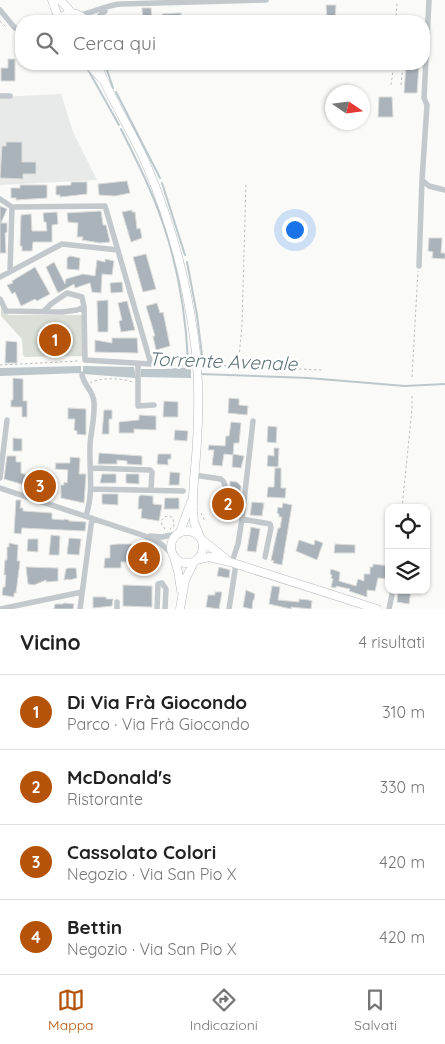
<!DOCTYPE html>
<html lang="it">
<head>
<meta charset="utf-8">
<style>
	:root { --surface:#fff; --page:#f2f2f2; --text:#222; --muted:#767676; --line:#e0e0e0; --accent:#b45309 }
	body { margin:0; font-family:Quicksand,sans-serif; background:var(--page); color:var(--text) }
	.controls { position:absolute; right:15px; bottom:15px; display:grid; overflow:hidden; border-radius:10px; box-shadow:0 1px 4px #0004 }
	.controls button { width:45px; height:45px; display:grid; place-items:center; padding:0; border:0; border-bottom:1px solid var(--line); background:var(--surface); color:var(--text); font:25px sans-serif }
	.compass { position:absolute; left:325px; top:85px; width:45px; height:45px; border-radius:50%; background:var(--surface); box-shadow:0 1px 4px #0004; rotate:103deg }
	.you { position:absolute; left:294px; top:229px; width:18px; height:18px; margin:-12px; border:4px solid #fff; border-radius:50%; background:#1a73e8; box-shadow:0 0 0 8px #1a73e833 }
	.badge { display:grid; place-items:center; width:32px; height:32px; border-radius:50%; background:var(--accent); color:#fff; font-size:16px; font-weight:700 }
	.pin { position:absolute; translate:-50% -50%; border:2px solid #fff; box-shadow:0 1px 5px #0006 }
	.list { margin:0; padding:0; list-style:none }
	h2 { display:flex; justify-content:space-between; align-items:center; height:65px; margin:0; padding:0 20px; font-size:21px }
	h2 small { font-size:16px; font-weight:400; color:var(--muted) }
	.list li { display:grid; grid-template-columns:32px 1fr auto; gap:15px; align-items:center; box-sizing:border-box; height:75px; padding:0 20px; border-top:1px solid var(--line) }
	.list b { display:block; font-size:19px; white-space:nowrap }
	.list p { margin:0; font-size:16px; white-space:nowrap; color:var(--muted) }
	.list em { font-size:16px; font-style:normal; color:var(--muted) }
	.icon { flex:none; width:28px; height:28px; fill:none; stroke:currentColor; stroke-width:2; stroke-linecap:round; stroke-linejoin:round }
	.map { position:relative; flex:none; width:445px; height:609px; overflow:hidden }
	.search { position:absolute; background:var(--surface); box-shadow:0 1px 4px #0004; left:15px; right:15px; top:15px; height:55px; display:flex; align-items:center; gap:12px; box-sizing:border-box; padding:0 18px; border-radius:20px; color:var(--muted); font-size:19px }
	.sheet { height:365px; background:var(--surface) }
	nav { display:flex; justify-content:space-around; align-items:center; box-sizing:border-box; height:70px; border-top:1px solid var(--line); background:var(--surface); font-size:14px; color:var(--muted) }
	nav a { display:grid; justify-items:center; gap:2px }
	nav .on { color:var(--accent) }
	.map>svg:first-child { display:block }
	.built { fill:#e8e9e9 }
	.green { fill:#dadfd7 }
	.water { fill:#bbc7cb }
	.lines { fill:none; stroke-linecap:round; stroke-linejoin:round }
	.stream { stroke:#bbc7cb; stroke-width:2 }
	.building { fill:#aab3b9; stroke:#dcdcda }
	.major-casing { stroke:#b5babe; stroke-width:9 }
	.path { stroke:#bbbfc2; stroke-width:1; stroke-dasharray:2.5 2.5; stroke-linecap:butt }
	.minor { stroke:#c3c8cc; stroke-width:5.5 }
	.major { stroke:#fff; stroke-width:8 }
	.labels { text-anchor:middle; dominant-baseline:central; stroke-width:5; stroke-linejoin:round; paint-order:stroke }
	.water-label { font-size:19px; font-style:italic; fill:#60757c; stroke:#fff }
</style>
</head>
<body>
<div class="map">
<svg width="445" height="609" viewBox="0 0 445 609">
	<rect width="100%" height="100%" fill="#fafaf8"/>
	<path class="built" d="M61,94L73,132L97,180L0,185V97Z"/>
	<path class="green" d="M1,304L6,313L9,315H81L83,317L84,356L25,357L23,355L22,339L1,316Z"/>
	<path class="water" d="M81,366V373L0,376V368Z
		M83,366L134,367L136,378L83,374Z
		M191,367V378L141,377V369H165Z"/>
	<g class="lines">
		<path class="stream" d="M105,64L113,88
			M86,66L119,125
			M116,92L160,178
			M121,129C139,165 157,201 168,239C180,279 186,320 188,361
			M162,183L185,255
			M187,262L197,315L203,363
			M200,374L308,378L405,386L445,384"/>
	</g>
	<path class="building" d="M326,5H336L335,18L327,17Z
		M142,8H151L152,21H143Z
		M181,13V21H162V14Z
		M8,59H15V81H1V68H8Z
		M406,64H419L417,93H404Z
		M379,97H392L393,117H378Z
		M6,142H22V162H36V174H23V179L0,178L2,146H6Z
		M127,181L130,193L115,196L99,195L98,184Z
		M71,182H87V194L60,197V195H56V186L71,185Z
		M20,185H47V198L16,200V198H11V188H20Z
		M0,206L7,209L1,223H7V232L5,233L6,253H0Z
		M132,210V212H135L137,229L140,228L142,238L131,242L122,212Z
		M101,211L103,225H106L110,242L100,243L82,240L83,237H77L78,223L68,222L67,213Z
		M57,212L58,224L52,225V242H33L32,251H22V246H20L21,215L31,214L32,231H47L46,222H44L43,213Z
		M429,238H442L441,253H445V259L432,258L433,252L428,251Z
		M146,254L156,289L143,292L133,257Z
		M70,256L80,258L79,270L67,269V258Z
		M105,259L114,261L112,275L102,274L101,293L92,292L90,283L75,288L74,284L58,293L46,267L54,262L65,284L66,279L83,274L95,276L97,260L105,262Z
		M35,267L50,294L37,301L35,299L21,306L15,292L12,294L7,285L13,283L12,281Z
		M122,282L123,292L111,293L110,283Z
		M108,300V332H98L97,301Z
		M127,301L135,330L121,332L119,321L122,320L118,303Z
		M157,303L160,313L163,312L170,346L156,350L153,336H155L146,306Z
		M112,338H137L138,353L95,352V340L112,343Z
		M6,341L17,342V363H5Z
		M13,378L23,379V401H27V417H22V407H11V400H13Z
		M229,398L239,399V405L248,406L247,415L228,413Z
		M164,401L178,402V417H163Z
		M68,408L86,409V435L77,434V431L74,430L75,419H68Z
		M104,410H112V419H109V434H102Z
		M139,415L156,416V430L134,429V433H119V422L139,420Z
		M231,422L241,423L239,443H234L233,455L224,454L222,466L212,465L214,450H208L209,445L225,446L226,436H229Z
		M268,426L277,427L276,443L267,442Z
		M175,430L188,431L187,441L174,440Z
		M13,438L22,439V451H13Z
		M274,448H279L278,467L267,466L268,455L274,456Z
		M99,453L142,456V465L127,464V461L117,460V464H98Z
		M158,454H171V459H168V465L157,464Z
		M233,454L244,456L241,468L232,467Z
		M7,456H16V462H21V473L48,482L45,491L4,479Z
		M70,457L80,458L79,474H86L84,503L61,498V485H64V482L67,483L68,470L55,469L56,463H70Z
		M275,468H281V488H286L285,498L267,497L268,487H274Z
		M170,472L180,473L179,485H169Z
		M102,474H116V483H100Z
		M126,474H139V484L126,483Z
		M230,481L237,482L241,486L239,507L237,508L226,506L230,494Z
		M102,494H118V505L102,504Z
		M142,495L153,496V504L162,505L159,521L141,518L142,509H138L139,496Z
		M165,498H179V509H164Z
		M16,500H21L20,508H23V511L52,513V519L64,520V519L69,520V521L86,522L85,531L22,528L21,534L14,533Z
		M252,502L264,503L262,516L250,515Z
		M283,503L292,505L282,565L273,563L274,561L271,560L278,528H280L282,517H279V514L277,513L278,507L282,508Z
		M251,527L260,529L256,552L247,551Z
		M51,535L60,536L59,555H49Z
		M69,538L81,539L79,555L67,554Z
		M28,539H38V552L27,551Z
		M299,540L314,545L315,540L323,543L317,560L296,551Z
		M9,543L18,545L17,561H20L16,593H14V597L2,595L3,587H5L6,575H4L5,560H7V547H9Z
		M118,544H132V547H135L136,546H142L143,548H145V550L150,552L151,557V572H134V562H121V568H104L105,558H110V545Z
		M335,544L355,545V553H334Z
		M373,564L389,566V579L378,578L375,591L367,590V597L349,591L350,589L336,586V588L331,587L333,579L331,578L332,575L330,574L331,569L340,572L339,581L356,586L358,579L364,581V574H370V567H373Z
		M26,567L58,568V581L46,582V580L34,585L28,584Z
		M219,567L230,570L229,578L217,576Z
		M68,568H76L77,578L69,580V579L64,580L66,569Z
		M123,585L152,586V607L123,606Z
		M272,586L280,587L278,600L299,602V599L309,600L312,601L311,609L291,607V609L269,604Z
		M246,590L255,594L254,600H253L252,609L243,607Z
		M398,590H411L409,604L397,602Z
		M215,592H222L219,609L206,607L208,595H215Z
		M93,597H106V599H113L112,606L93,608Z
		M64,603L74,604L73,609H54L55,604H63Z"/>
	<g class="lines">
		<g class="major-casing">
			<path id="major" d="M52,0L59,19
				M60,0L72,13
				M57,21C66,11 78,11 86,21
				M88,64L101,78
				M97,64C110,99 132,131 147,166C170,220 186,279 194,337C199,371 199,408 197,442C196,465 192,488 193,510L194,522L200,537
				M171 547a16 16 0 1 1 32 0a16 16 0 1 1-32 0Z
				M180,532L191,502
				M202,540L226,559
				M174,557L178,571L181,590
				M196,560L209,557L230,562L377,609
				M180,609L185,580L194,562"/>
		</g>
		<path class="path" d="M0,21L7,28
			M396,21L397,2
			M17,37L21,40
			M49,64C59,72 68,70 78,64
			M391,85L394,64
			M401,85L403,64
			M156,364L171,366L190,365
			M0,365L79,361
			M204,365L322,370
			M238,367L242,325L246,182
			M412,377L418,271
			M90,383C101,377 121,378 133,382
			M402,508L412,409V395
			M201,513L205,522
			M165,529L162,525L161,521L164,517L169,516L173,518L174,526L170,529"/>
		<path class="minor" d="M429,0L424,98L427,105L422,180L429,186L445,190
			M0,10L14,27L21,32
			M80,15C94,12 107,5 121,4L266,0
			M94,21L105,11
			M0,96H10
			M0,199L12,207L105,206L151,364L85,360L84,307L77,310L62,312L6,311L0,299
			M419,266L422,180
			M10,271L12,207
			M0,277L62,244L118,250
			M45,310L51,304L67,293L82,297L84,307
			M138,364V406L154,405
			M82,374C83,385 93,390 94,402C95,416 91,431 90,445C89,470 94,492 86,516
			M91,468L150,470L152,472L151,490
			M194,475L221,479C228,485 225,495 223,502L215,510
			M0,478L7,420
			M0,488L145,536L160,543L172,554
			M91,489L183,491
			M242,519L270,524L271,528L265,557
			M150,536L162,537L177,534
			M232,562L238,544L242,519L253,421
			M0,609L82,592
			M80,609L92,518
			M117,609V602
			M157,609L158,584L162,583L166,589L165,609
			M229,609L236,564
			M389,609L393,590"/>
		<use href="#major" class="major"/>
	</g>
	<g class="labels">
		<g class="water-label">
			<text transform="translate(223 361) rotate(2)">Torrente Avenale</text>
		</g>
	</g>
</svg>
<div class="controls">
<button><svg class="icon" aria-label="locate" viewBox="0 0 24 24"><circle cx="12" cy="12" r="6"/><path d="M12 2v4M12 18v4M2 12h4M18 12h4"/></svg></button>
<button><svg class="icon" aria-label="layers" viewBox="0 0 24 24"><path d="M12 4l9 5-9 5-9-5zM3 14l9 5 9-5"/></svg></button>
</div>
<svg class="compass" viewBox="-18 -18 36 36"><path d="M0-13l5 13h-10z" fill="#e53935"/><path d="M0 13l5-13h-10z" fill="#767676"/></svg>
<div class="you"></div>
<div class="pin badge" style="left:55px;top:340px">1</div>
<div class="pin badge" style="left:228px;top:504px">2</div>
<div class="pin badge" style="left:40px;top:486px">3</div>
<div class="pin badge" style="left:144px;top:558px">4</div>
<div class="search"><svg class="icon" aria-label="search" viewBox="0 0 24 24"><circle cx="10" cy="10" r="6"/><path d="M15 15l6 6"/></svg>Cerca qui</div>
</div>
<section class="sheet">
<h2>Vicino<small>4 risultati</small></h2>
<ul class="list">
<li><span class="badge">1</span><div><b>Di Via Frà Giocondo</b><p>Parco · Via Frà Giocondo</p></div><em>310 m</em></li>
<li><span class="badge">2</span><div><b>McDonald's</b><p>Ristorante</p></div><em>330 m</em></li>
<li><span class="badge">3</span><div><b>Cassolato Colori</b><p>Negozio · Via San Pio X</p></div><em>420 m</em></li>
<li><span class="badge">4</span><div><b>Bettin</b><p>Negozio · Via San Pio X</p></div><em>420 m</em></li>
</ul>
</section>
<nav>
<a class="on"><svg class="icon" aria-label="map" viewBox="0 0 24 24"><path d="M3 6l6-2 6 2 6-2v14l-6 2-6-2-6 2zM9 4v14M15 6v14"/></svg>Mappa</a>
<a><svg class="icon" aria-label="directions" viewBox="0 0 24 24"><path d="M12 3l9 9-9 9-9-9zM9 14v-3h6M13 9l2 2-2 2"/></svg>Indicazioni</a>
<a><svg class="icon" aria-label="saved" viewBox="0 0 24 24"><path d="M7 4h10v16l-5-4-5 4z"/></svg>Salvati</a>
</nav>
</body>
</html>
